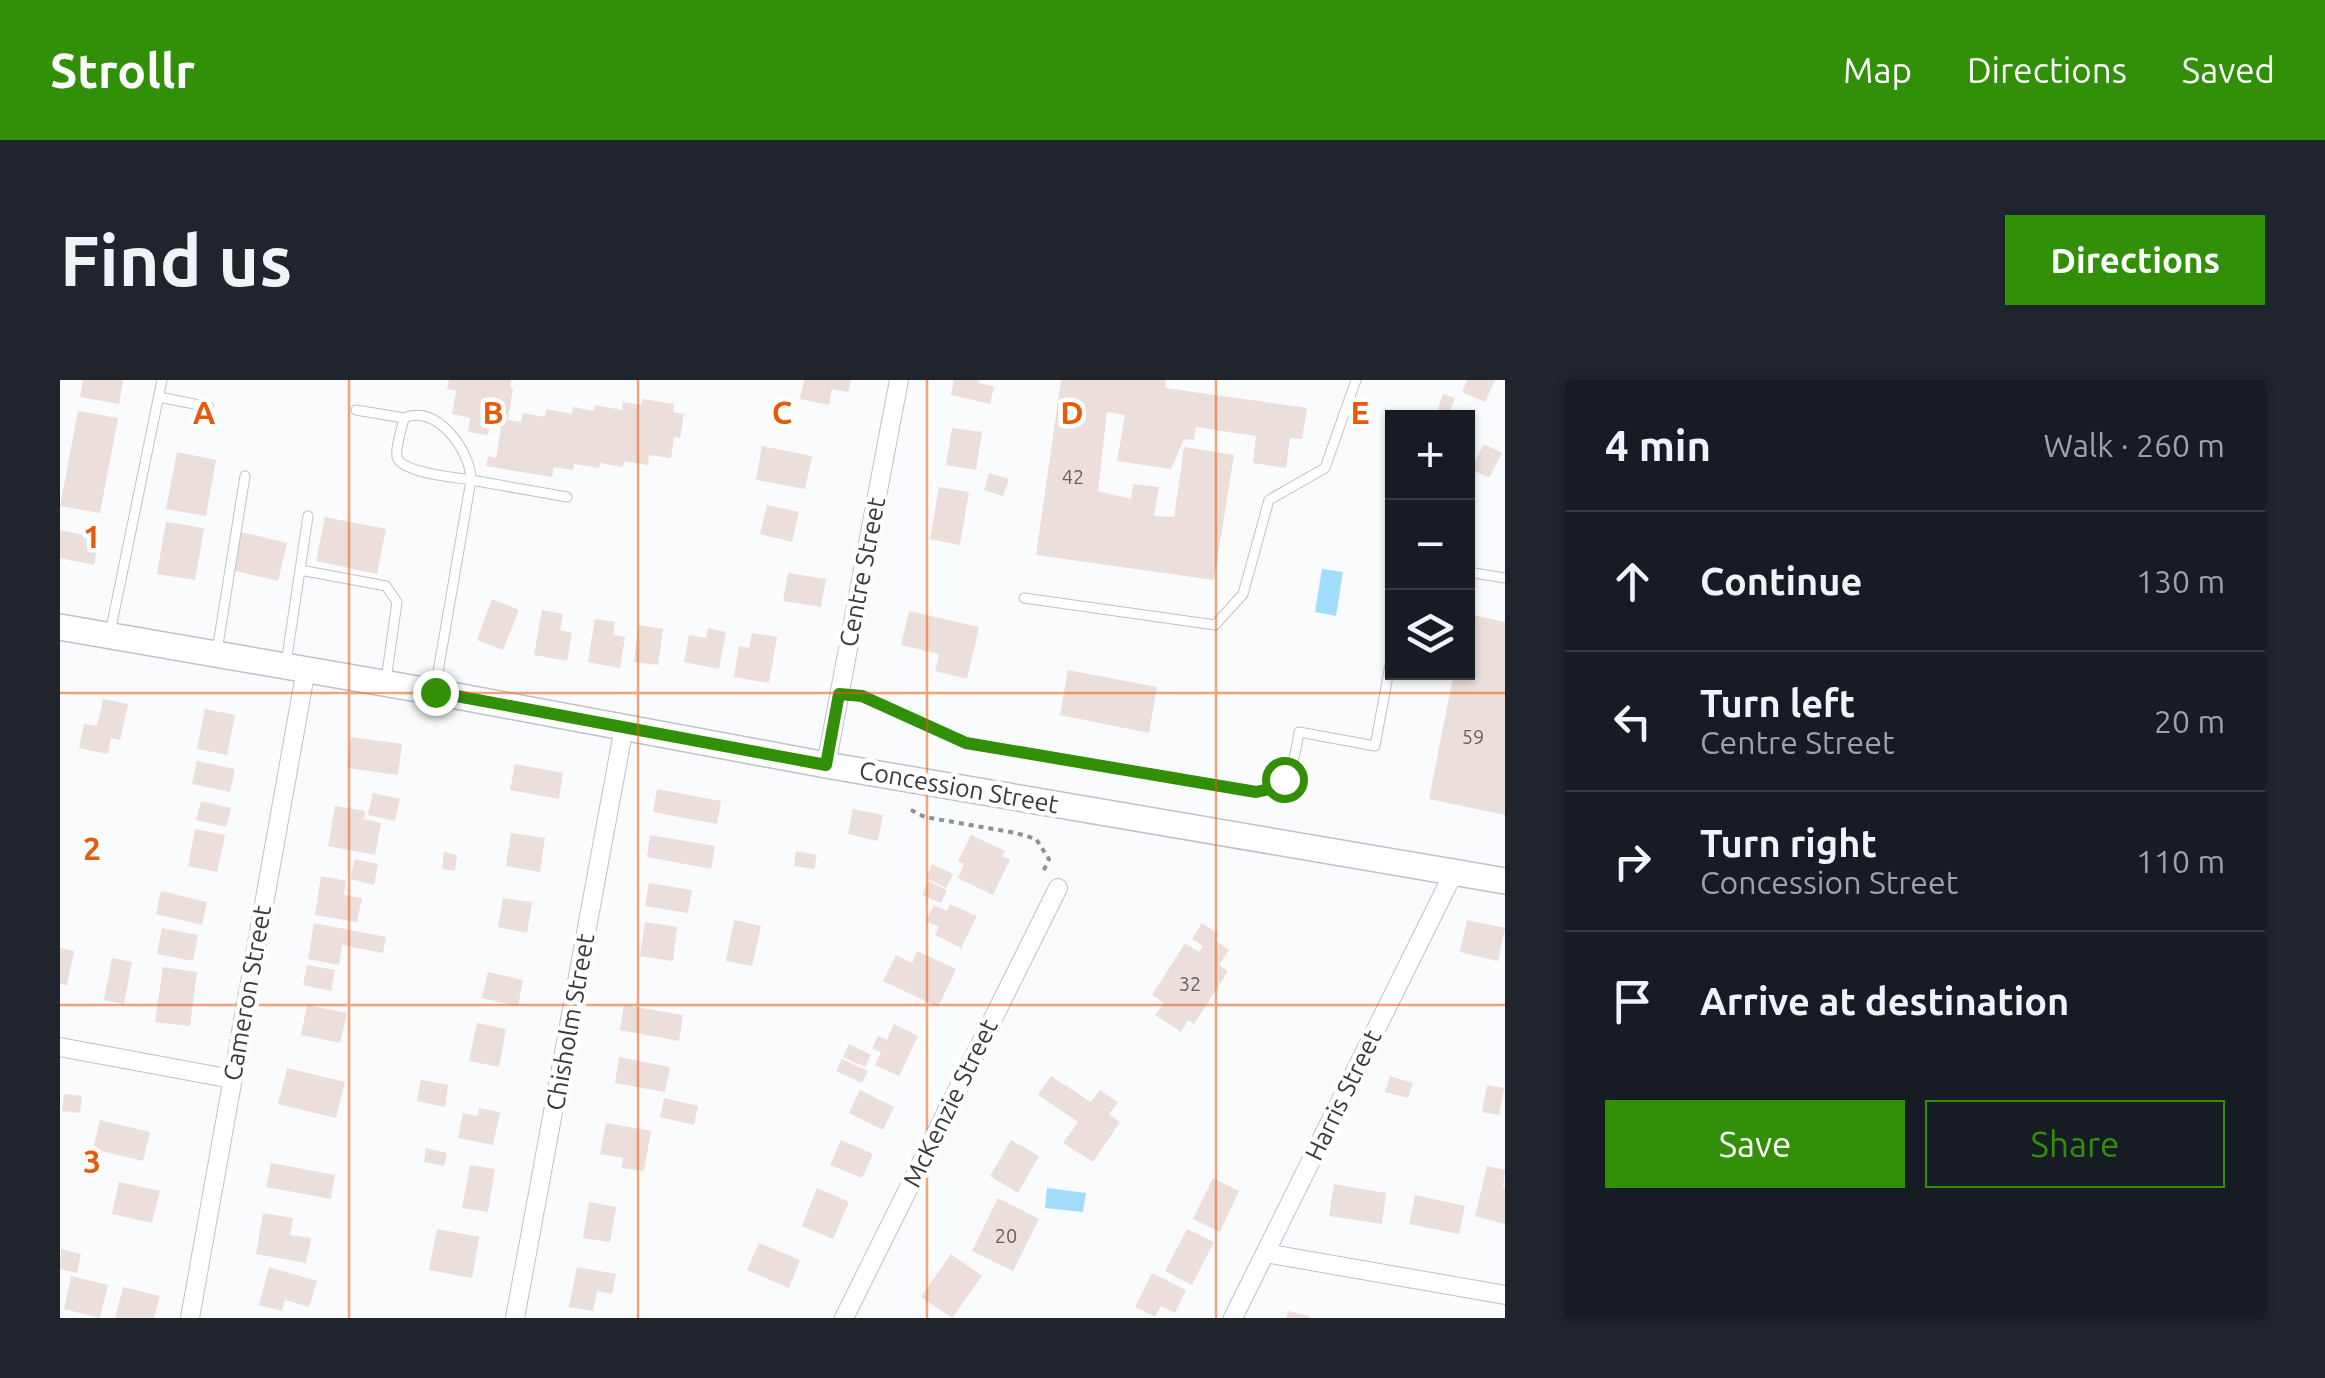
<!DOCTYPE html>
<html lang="en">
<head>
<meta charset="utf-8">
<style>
	:root { --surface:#171b24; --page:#20242c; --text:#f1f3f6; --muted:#9ea1a6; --line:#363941; --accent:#319007 }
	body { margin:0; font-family:Ubuntu,sans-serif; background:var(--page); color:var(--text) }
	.controls { position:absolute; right:30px; top:30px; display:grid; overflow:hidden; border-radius:0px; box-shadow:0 2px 8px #0004 }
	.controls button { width:90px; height:90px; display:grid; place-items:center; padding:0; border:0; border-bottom:2px solid var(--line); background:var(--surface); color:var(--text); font:50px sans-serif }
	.stop { position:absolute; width:30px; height:30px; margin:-22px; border:8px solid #319007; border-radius:50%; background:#fff }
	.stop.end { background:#319007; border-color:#fff; box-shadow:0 2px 10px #0008 }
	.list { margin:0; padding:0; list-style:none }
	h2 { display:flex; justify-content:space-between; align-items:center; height:130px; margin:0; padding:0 40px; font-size:42px }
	h2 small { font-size:32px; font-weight:400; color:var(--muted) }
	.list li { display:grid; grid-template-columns:65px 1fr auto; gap:30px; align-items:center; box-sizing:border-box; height:140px; padding:0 40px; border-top:2px solid var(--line) }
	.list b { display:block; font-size:38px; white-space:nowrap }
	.list p { margin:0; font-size:32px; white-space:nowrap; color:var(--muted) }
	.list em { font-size:32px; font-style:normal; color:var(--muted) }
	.actions { display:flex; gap:20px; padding:30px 40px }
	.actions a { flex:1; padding:22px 0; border:2px solid var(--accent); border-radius:0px; text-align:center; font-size:35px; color:var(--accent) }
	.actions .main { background:var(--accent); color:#fff }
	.icon { flex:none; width:55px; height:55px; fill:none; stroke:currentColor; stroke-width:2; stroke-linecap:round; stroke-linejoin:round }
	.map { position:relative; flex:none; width:1445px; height:938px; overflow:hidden; border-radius:0px }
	header { display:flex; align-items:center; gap:60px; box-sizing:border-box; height:140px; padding:0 50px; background:var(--accent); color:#fff }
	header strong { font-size:48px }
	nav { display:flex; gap:55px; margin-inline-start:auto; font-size:35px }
	.intro { display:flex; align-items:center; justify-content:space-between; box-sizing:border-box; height:240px; padding:0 60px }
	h1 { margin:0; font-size:70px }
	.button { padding:25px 45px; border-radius:0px; background:var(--accent); color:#fff; font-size:35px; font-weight:700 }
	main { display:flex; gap:60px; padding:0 60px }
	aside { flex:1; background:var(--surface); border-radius:0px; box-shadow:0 2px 8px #0004 }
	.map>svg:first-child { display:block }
	.water { fill:#a1dcfc }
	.building { fill:#ebdedb }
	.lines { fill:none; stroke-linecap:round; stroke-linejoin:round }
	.lane-casing { stroke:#bfc0cb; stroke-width:11 }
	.street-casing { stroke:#bfc0cb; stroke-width:20 }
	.secondary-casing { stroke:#bfc0cb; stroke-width:28 }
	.path { stroke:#8f9094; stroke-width:4; stroke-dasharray:5 5; stroke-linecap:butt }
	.lane { stroke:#fff; stroke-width:9 }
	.street { stroke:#fff; stroke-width:18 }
	.secondary { stroke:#fff; stroke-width:25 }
	.route { stroke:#319007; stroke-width:12 }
	.grid { fill:none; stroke:#e8590c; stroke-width:2.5; stroke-opacity:0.55 }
	.labels { text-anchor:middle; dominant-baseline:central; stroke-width:9; stroke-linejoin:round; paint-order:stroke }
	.number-label { font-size:20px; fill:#656264 }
	.street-label { font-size:25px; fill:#38383d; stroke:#fff }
	.grid-label { font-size:32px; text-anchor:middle; font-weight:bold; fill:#e8590c; stroke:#fff; stroke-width:9; stroke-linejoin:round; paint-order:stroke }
</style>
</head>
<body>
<header>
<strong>Strollr</strong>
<nav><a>Map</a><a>Directions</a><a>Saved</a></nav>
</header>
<div class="intro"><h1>Find us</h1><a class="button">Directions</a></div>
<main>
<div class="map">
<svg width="1445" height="938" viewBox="0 0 1445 938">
	<rect width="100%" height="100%" fill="#fafbfd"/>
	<path class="water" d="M1262,189L1283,192L1276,236L1255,232Z
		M987,808L1026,813L1023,832L985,828Z"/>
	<path class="building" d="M23,0H63L59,24L20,17Z
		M389,0H451L450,8H453L448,40L461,42L463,33L485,37L486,29L512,34L513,27L534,31L535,25L562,30L563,22L581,25L583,19L614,24L613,32L624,34L620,58L614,57L611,78L589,75L588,85L564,81L563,87L540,83L539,88L514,84L513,90L494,87L492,97L426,86L428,76L436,78L441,48L430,46L428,55L408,52L410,38L392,34L396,11L387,9Z
		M744,0H791L788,12L772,9L769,25L740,19Z
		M894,0H919V3L934,7L930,24L891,15Z
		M1001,0H1106L1105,8L1247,28L1242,59L1230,58L1226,88L1193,83L1196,56L1136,47L1134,60L1124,59L1111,89L1057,81L1065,35L1047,32L1038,111L1071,119L1073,104L1099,107L1094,136L1114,137L1124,67L1174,75L1154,200L976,175Z
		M1407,0H1435L1425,22L1402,12Z
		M1383,14L1395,18L1389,34L1378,29Z
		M18,31L58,38L40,133L0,126Z
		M892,48L922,52L916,90L886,85Z
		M1424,64L1442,73L1429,98L1411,89Z
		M702,66L752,76L745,109L696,100Z
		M117,72L156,80L146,136L106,129Z
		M929,93L949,99L943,116L924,110Z
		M879,107L909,112L900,165L870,159Z
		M707,125L739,132L732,162L700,154Z
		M265,137L326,149L317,194L256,181Z
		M106,142L144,148L135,200L97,194Z
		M0,150L39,158L34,185L0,178Z
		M181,152L227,163L218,201L172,190Z
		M728,193L766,199L761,227L723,221Z
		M432,219L459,230L443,270L417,260Z
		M482,230L503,234L500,250L512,253L507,281L474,275Z
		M849,231L919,247L907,299L875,291L879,274L841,265Z
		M1408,234L1445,242V435L1369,419L1394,292H1408Z
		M535,239L555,242L553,255L565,257L560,288L528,282Z
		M579,245L603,249L598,285L574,282Z
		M648,248L666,252L659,289L624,282L629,255L646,258Z
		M692,253L717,257L709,303L674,297L679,266L689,268Z
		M1008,290L1097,307L1089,353L1000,335Z
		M43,319L68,324L60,360L51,358L48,374L19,368L24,344L37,346Z
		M145,329L175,335L167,375L137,369Z
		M291,357L342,364L338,395L287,388Z
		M137,381L175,389L170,412L132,404Z
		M455,384L503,393L499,419L450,410Z
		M597,409L661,421L657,444L593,432Z
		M313,413L340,419L335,441L308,435Z
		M141,421L171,428L166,447L136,440Z
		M275,426L305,431L304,439L321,443L315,475L268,466Z
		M793,429L823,435L818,461L788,454Z
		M135,449L165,455L157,492L128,486Z
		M451,453L485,458L480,492L446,486Z
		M590,455L655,466L651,489L587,477Z
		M911,455L945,471L942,476L950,480L933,515L898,498L904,484L898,481Z
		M736,471L757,475L754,489L734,486Z
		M384,472L397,475L395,491L382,489Z
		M295,479L318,484L314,505L290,499Z
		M872,484L893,494L886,508L866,498Z
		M261,496L286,501L284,515L302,518L297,542L255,535Z
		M868,501L887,510L881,523L862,515Z
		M589,503L632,510L628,533L585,526Z
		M101,511L147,522L142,545L96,534Z
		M443,518L472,522L467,553L438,547Z
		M890,524L917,536L901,568L875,555L879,547L866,541L874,525L887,531Z
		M674,540L701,546L692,586L666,581Z
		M1407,540L1445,548L1438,581L1400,572Z
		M585,542L617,547L613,581L580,576Z
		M254,543L326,557L323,573L282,565L279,585L248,579Z
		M1142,543L1158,554L1155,560L1169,570L1159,585L1168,591L1134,644L1128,640L1121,652L1095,635L1104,623L1092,615L1125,563L1139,572L1143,566L1132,559Z
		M102,548L138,555L133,581L97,574Z
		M0,568L14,571L7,605L0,604Z
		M857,571L896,589L878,627L823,601L836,575L852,583Z
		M52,578L72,582L64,624L44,620Z
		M247,585L275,590L271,611L243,605Z
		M103,587L137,592L130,646L95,642Z
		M428,592L463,600L458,626L422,618Z
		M247,625L287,633L280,663L241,655Z
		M564,625L623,635L619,661L560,650Z
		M417,643L446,649L439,687L409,681Z
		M834,644L858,656L839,696L815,685L821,672L812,668L818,656L827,660Z
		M789,664L811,675L805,687L783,677Z
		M559,677L610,687L605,712L555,703Z
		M782,679L808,691L802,703L776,691Z
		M227,688L285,702L276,738L218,724Z
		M991,696L1031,722L1040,710L1058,722L1049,734L1060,742L1033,782L1003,763L1018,742L978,715Z
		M1330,696L1353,703L1348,718L1325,712Z
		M361,700L388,705L385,727L357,721Z
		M1427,705L1444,708L1439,735L1422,732Z
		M800,710L834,727L823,750L789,733Z
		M4,714L22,716L20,733L2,731Z
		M604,718L638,726L634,745L600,737Z
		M419,728L440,732L433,765L398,758L403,733L417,736Z
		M40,740L90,752L83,781L33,769Z
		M546,743L591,751L584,791L561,788L563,778L540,774Z
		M781,760L813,774L802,798L770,785Z
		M951,760L979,776L958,813L930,796Z
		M366,768L387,773L384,786L364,782Z
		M211,783L275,795L271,819L206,807Z
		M410,785L435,789L428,832L402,828Z
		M1427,786L1445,790L1443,807L1445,808V844L1415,836Z
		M1153,798L1179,811L1160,852L1133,839Z
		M59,802L100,811L92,843L52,834Z
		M1274,804L1326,813L1322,844L1269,836Z
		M757,808L789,822L773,859L742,846Z
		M1355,815L1405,826L1399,854L1349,844Z
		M938,818L979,839L953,891L912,871Z
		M529,822L556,827L550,862L523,858Z
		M203,833L233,838L230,855L251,858L246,883L196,874Z
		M377,849L419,857L412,898L369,890Z
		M1127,849L1154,862L1132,905L1105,891Z
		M699,863L740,880L729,908L687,890Z
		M1,869L21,874L17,893L0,889Z
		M891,874L922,896L892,938L861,917Z
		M209,887L257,901L249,927L225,920L222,931L199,925Z
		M517,887L556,894L552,914L537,911L533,931L509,927Z
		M1092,893L1126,910L1115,933L1101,926L1095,937L1075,927Z
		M11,896L48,905L40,938L4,929Z
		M63,907L100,916L94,938H55Z
		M1228,931L1250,936V938H1226Z"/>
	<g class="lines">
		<g class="lane-casing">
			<path id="lane" d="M99,17L149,27
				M296,30L344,38
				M240,190L248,136
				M1408,192L1445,198
				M964,218L1155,245L1183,214L1209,120L1265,88L1296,0
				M50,253L102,0
				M157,271L185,96
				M226,283L240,190L326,206L337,222L326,300
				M375,309L411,100C395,97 341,93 337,77C335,66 342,49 344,38C376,23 411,71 411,100L507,117
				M780,314L802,316L906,363L1197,412C1202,410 1209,410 1214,408C1233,398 1236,370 1239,352L1315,366L1332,274"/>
		</g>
		<g class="street-casing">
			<path id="street" d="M766,385L839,0
				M0,667L172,699
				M1205,873L1445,915
				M130,938L246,289
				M455,938L564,347
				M784,938L998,508
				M1173,938L1394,492"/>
		</g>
		<g class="secondary-casing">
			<path id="secondary" d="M0,247L375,312L766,385L1445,501"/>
		</g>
		<path class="path" d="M851,430L865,437L956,453L976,459L989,479L982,494"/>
		<use href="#lane" class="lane"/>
		<use href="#street" class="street"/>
		<use href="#secondary" class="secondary"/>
	</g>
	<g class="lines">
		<path class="route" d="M375,312L766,385L779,314L802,316L906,363L1196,412L1214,408L1224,399"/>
	</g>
	<path class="grid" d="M289,0V938M578,0V938M867,0V938M1156,0V938M0,313H1445M0,625H1445"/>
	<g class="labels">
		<g class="number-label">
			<text x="1013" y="96">42</text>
			<text x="1413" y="356">59</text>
			<text x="1130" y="603">32</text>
			<text x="946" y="855">20</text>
		</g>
		<g class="street-label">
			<text transform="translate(802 192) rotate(-79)">Centre Street</text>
			<text transform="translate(899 407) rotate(10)">Concession Street</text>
			<text transform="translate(187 613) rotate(-80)">Cameron Street</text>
			<text transform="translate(510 642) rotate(-80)">Chisholm Street</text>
			<text transform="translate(1283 715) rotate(-64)">Harris Street</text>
			<text transform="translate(890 723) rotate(-64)">McKenzie Street</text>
		</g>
	</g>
	<g class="grid-label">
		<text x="144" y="44">A</text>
		<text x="433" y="44">B</text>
		<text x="722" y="44">C</text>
		<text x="1012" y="44">D</text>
		<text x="1300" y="44">E</text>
		<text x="32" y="168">1</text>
		<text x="32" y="480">2</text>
		<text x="32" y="793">3</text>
	</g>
</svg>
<div class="controls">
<button>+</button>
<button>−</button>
<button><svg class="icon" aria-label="layers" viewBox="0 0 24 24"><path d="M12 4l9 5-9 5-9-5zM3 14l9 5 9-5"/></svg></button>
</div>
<div class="stop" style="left:1224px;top:399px"></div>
<div class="stop end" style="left:375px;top:312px"></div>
</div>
<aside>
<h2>4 min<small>Walk · 260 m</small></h2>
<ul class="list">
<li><svg class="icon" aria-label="ahead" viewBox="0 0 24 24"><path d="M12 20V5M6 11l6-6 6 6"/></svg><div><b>Continue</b></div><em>130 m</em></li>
<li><svg class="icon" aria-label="left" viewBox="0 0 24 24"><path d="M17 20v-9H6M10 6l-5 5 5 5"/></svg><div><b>Turn left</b><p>Centre Street</p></div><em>20 m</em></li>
<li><svg class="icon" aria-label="right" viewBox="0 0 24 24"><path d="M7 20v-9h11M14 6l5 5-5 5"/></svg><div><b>Turn right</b><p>Concession Street</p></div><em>110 m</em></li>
<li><svg class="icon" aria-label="arrive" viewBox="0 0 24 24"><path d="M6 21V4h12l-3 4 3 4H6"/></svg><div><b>Arrive at destination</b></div></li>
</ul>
<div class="actions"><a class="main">Save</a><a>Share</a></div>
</aside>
</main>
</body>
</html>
